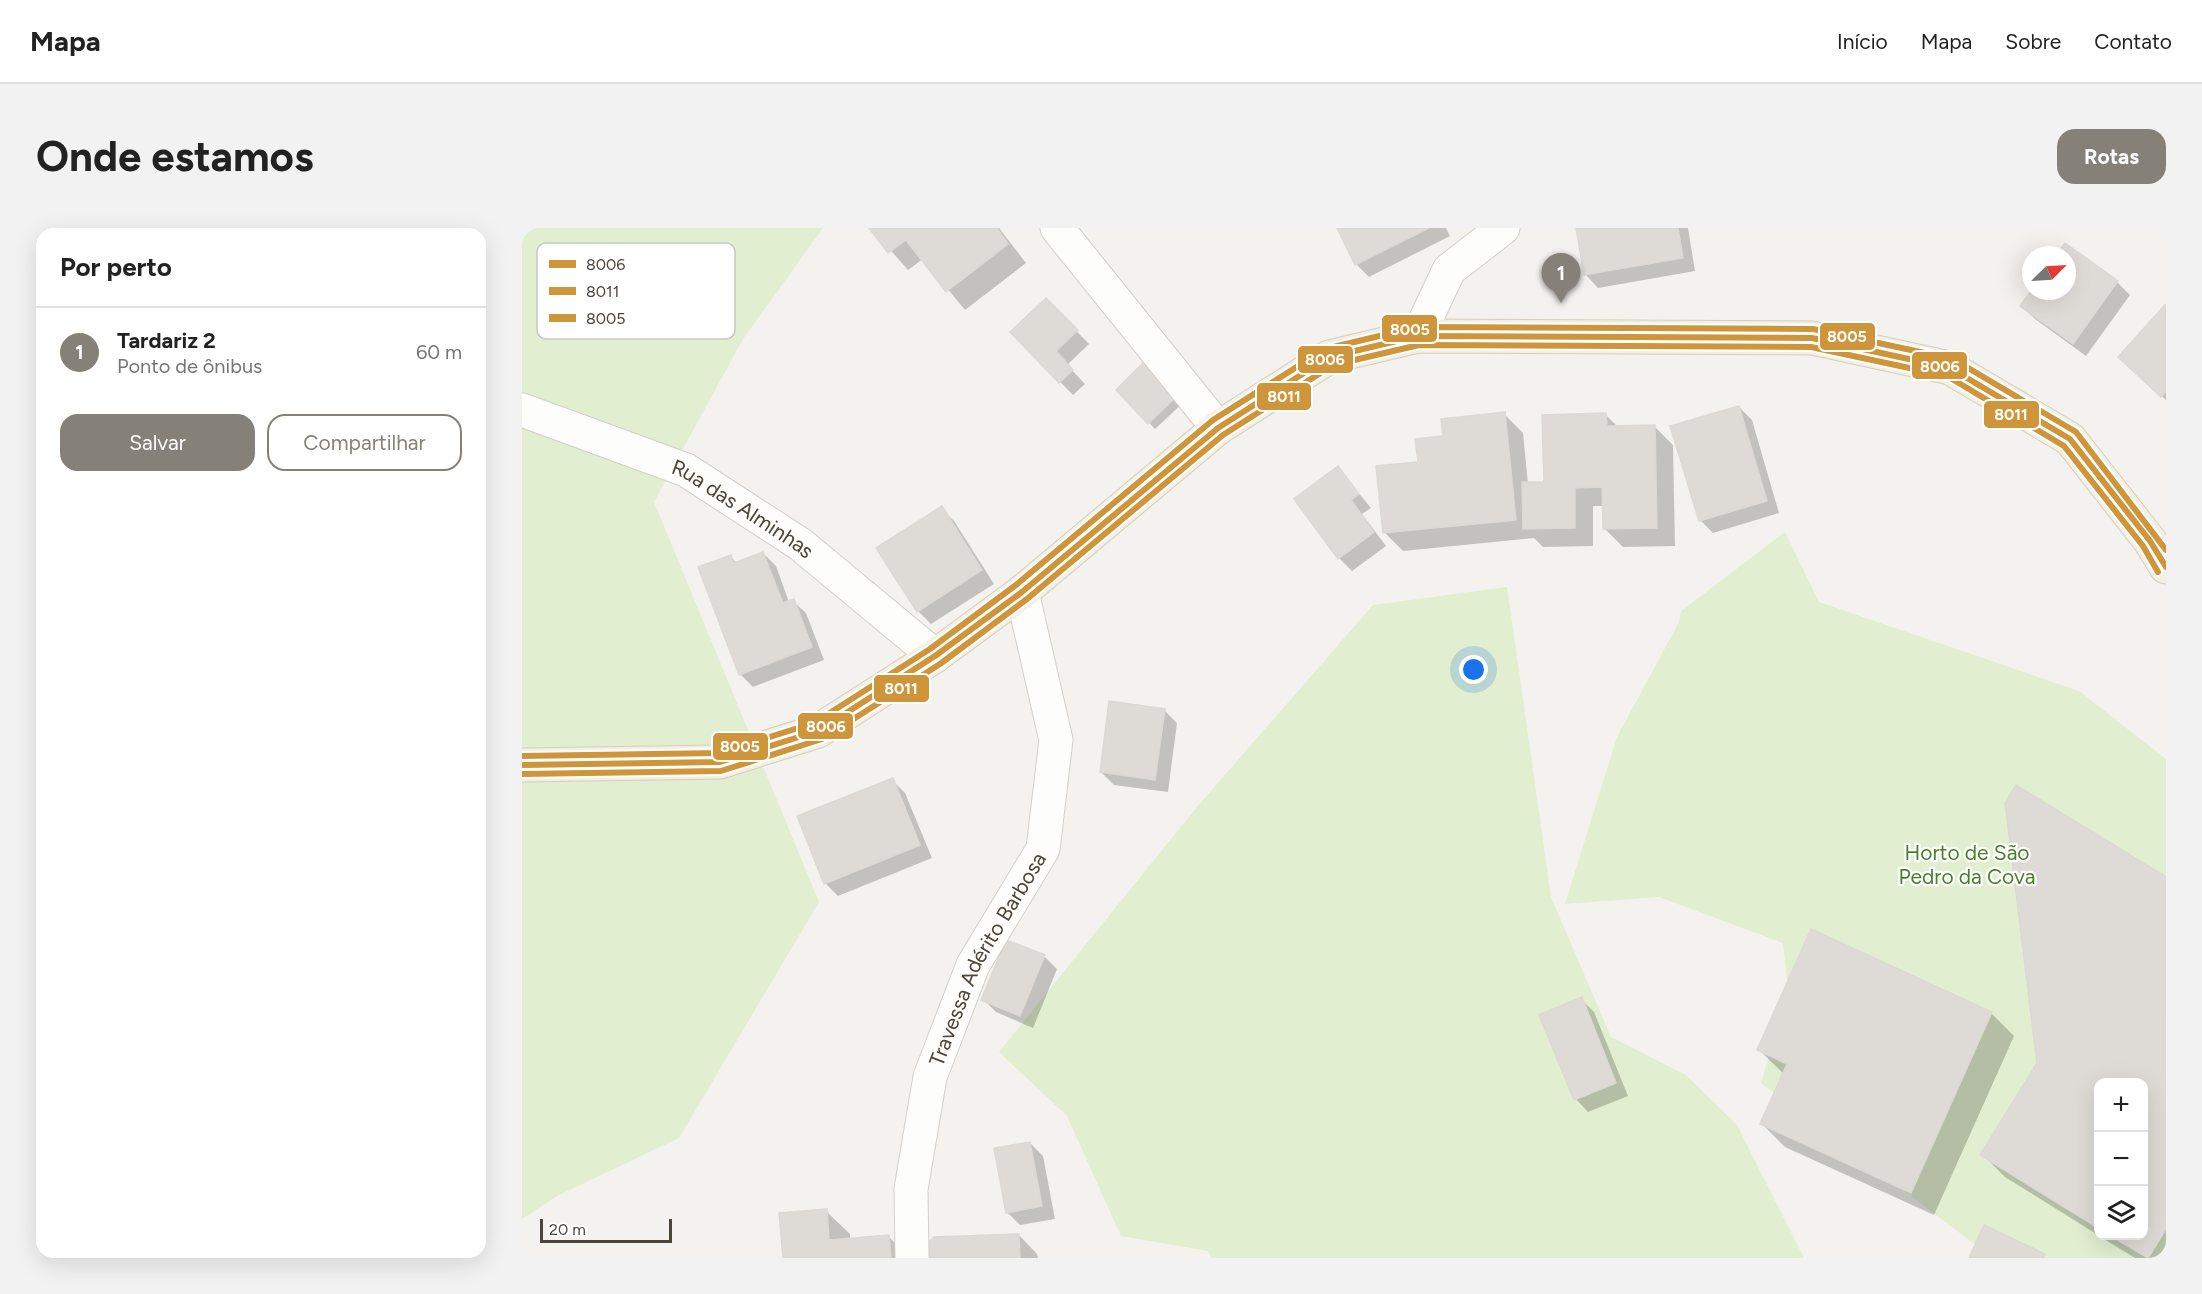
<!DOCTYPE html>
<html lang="pt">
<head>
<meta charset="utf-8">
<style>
	:root { --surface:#fff; --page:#f2f2f2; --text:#222; --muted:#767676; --line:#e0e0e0; --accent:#868178 }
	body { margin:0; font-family:Figtree,sans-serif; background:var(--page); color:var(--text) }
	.controls { position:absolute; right:18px; bottom:18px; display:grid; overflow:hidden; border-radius:12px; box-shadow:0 6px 24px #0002 }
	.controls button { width:54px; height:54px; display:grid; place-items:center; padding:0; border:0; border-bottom:2px solid var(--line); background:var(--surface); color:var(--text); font:30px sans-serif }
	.compass { position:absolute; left:1500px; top:18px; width:54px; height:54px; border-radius:50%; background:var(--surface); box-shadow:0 6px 24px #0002; rotate:66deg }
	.scale { position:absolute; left:18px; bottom:15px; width:132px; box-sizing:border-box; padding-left:6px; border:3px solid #4b4439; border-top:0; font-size:16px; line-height:21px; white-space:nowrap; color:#4b4439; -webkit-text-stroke:4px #fff; paint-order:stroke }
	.you { position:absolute; left:952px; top:442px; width:21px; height:21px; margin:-15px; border:4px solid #fff; border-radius:50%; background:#1a73e8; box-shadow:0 0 0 9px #1a73e833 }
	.badge { display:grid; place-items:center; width:39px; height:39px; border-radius:50%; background:var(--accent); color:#fff; font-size:20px; font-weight:700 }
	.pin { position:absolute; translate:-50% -50px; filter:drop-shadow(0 2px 3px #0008) }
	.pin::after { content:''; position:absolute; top:32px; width:21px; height:18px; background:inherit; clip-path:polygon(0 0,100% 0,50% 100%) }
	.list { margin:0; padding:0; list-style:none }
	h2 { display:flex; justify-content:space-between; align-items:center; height:78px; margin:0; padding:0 24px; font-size:26px }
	h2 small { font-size:20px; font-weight:400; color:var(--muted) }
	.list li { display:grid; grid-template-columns:39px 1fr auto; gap:18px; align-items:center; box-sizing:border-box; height:90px; padding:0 24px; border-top:2px solid var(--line) }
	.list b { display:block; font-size:22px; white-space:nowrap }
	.list p { margin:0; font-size:20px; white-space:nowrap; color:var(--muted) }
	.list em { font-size:20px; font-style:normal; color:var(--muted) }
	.actions { display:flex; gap:12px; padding:18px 24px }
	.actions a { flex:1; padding:14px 0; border:2px solid var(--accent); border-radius:18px; text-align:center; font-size:21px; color:var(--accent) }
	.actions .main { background:var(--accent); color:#fff }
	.icon { flex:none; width:33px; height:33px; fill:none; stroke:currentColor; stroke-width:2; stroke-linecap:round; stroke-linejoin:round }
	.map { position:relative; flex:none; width:1644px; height:1030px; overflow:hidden; border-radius:18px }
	header { display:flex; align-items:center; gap:36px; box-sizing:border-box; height:84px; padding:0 30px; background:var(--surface); border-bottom:2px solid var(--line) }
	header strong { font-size:28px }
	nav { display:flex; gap:33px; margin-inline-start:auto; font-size:21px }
	.intro { display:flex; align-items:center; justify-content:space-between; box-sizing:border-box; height:144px; padding:0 36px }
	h1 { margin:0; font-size:42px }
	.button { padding:15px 27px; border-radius:18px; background:var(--accent); color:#fff; font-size:21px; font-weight:700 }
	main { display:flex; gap:36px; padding:0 36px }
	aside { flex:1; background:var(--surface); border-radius:18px; box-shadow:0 6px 24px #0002 }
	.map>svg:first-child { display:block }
	.green { fill:#e1eecf; fill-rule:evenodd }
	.shadow { fill:#0003 }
	.building { fill:#dedbd6; stroke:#dcd9d4; stroke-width:1.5 }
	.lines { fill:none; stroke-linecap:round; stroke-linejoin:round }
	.minor-casing { stroke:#d2d0cb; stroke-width:35 }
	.major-casing { stroke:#d6cebb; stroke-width:35 }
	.minor { stroke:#fdfdfc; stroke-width:33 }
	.major { stroke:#f2efe6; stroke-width:33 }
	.bus-1-casing { stroke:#fff; stroke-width:10 }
	.bus-2-casing { stroke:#fff; stroke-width:10 }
	.bus-3-casing { stroke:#fff; stroke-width:10 }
	.bus-1 { stroke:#cf953a; stroke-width:6 }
	.bus-2 { stroke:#cf953a; stroke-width:6 }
	.bus-3 { stroke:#cf953a; stroke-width:6 }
	.labels { text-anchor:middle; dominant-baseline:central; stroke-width:4.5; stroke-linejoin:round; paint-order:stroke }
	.street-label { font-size:21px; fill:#4b4439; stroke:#fff }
	.park-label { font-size:21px; fill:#4a7f2a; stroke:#fff }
	.key { fill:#fff; stroke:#c9c7c4; stroke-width:1.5 }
	.key-label { font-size:16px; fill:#4b4439 }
	.line-badge { stroke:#fff; stroke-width:2 }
	.badge-label { font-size:16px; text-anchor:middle; font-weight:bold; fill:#fff }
</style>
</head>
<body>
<header>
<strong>Mapa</strong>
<nav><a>Início</a><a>Mapa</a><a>Sobre</a><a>Contato</a></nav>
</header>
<div class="intro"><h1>Onde estamos</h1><a class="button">Rotas</a></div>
<main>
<aside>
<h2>Por perto<small></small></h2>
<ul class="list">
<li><span class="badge">1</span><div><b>Tardariz 2</b><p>Ponto de ônibus</p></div><em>60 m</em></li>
</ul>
<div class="actions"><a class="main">Salvar</a><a>Compartilhar</a></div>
</aside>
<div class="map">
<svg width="1644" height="1030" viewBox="0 0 1644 1030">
	<rect width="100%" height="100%" fill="#f4f2ee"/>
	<path class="green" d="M0,0H301L221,111L132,274L297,674L157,910L35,968L0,991Z
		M1263,304L1297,374L1557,463L1644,531V1030H1471L1239,855L1266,762L1261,715L1137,669L1043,676L1095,509L1157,394L1159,383ZM1576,854H1622V1008H1576Z
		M985,359L1029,669L1089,809L1164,847L1215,897L1282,1030H690L686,1023L599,1008L545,888L477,824L674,580L851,377Z"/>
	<path class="shadow" d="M349,0H477L504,35L443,82L401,31L386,42Z
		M817,0H924L928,8L847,49L834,36Z
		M1055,0H1166L1173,43L1076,60L1064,47Z
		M1543,17L1595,54L1608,67L1564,128L1513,91L1500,78L1511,63H1545V27H1536Z
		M524,72L567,116L545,137L563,156L551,167L490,104Z
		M1643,79L1644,80V172L1598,129Z
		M624,135L662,174L633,201L596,162Z
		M1217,179L1230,192L1257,285L1191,305L1178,292Z
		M982,186L1001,205L1006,256L1023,255L1084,187L1096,199L1132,198L1151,217L1153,318L1101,319L1083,301L1082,278H1071V318L1021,319L1012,310L881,323L862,304L897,235L923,210Z
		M816,240L849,280L840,286L864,318L830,343L817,330Z
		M419,280L432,293L472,356L409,396L396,383L356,320Z
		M241,325L254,338L267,374L271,373L284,385L302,432L231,459L218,446L208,328L215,335Z
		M642,482L655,495L646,564L592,557L579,544Z
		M370,552L383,565L410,630L316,668L303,655Z
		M1644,651V1030H1613L1577,1008H1622V854H1576V1007L1483,949L1460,926Z
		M522,728L535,741L511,800L474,784L461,771Z
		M1059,771L1072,784L1106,868L1066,884L1054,871Z
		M1469,785L1492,808L1412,987L1263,919L1240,896L1262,846L1237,822Z
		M508,915L521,928L533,991L498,997L485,984Z
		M304,983L328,1006V1011L366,1008L388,1030H262Z
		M497,1007L515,1026L516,1030H405Z"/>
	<path class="building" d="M347,0H475L486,16L424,64L384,12L366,25Z
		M815,0H907L833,37Z
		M1054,0H1156L1161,30L1062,47Z
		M1543,15L1596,53L1551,116L1498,78L1509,63H1545V27H1534Z
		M524,70L556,102L534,123L551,142L537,155L488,104Z
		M1643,77L1644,163L1639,169L1596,129Z
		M624,132L657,166L626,196L594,162Z
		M1217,178L1245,273L1177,293L1148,198Z
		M983,184L994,292L861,305L854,238L896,234L893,211L921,208L919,191Z
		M1084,185L1085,198L1133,197L1135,300L1081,301L1080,259L1053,260V300L1001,301L1000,254H1022L1020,187Z
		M816,238L837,266L829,272L852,304L816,331L772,271Z
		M420,278L460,342L395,384L354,320Z
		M241,324L261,375L272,371L290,419L217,447L176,339L209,327L212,335Z
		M587,473L643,481L633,552L578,544Z
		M371,550L398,617L302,656L275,588Z
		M1494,557L1644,649V1001L1626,1030L1589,1008H1622V854H1576V1000L1458,927L1515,835L1483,575Z
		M1289,701L1470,784L1389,965L1238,896L1265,836L1235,822Z
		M484,712L523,727L498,788L459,772Z
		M1060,769L1094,855L1052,872L1017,787Z
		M508,914L520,978L484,985L472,920Z
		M305,981L307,1012L367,1007L369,1030H261L257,985Z
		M1462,997L1523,1026L1521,1030H1447Z
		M497,1006L498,1030H403V1018L412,1009Z"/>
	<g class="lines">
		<g class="minor-casing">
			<g id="minor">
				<path d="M535,0L696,200"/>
				<path d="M896,108L927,42L981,0"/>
				<path id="s1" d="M0,182L164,242L278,316L413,428"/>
				<path id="s2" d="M390,1030L389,961L408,849L451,737L521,621L534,512L500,364"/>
			</g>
		</g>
		<g class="major-casing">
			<path id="major" d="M0,537L198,534L296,503L413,428L500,364L696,200L807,129L896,108L1290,110L1428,140L1548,211L1628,313L1644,339"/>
		</g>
		<use href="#minor" class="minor"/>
		<use href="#major" class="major"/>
		<g class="bus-1-casing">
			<path id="bus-1" d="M0,537L198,534L296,503L413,428L500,364L696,200L807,129L896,108L1290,110L1428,140L1548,211L1628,313L1644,339"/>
		</g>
		<g class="bus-2-casing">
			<path id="bus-2" d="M0,546L199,543L300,511L418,436L505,371L701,207L811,137L897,117L1289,119L1425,148L1542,218L1621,318L1636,344"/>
		</g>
		<g class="bus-3-casing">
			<path id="bus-3" d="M0,528L197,525L292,495L408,421L494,357L691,192L803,121L895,99L1291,101L1431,131L1554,204L1644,322"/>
		</g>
		<use href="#bus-1" class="bus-1"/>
		<use href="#bus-2" class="bus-2"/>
		<use href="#bus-3" class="bus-3"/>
	</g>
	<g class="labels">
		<g class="street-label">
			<text stroke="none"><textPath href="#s1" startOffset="243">Rua das Alminhas</textPath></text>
			<text stroke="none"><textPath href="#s2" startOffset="314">Travessa Adérito Barbosa</textPath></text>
		</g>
		<g class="park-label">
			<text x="1445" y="624">Horto de São<tspan x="1445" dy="24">Pedro da Cova</tspan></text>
		</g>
	</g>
	<rect x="15" y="15" width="198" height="96" rx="9" class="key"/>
	<rect x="27" y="32" width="27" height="8" fill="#cf953a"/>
	<rect x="27" y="59" width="27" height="8" fill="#cf953a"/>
	<rect x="27" y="86" width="27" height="8" fill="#cf953a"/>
	<g class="key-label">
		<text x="64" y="42">8006</text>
		<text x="64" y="69">8011</text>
		<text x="64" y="96">8005</text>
	</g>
	<g class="line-badge">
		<rect x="859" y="86" width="57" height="29" rx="6" fill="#cf953a"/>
		<rect x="1297" y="94" width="57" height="29" rx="6" fill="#cf953a"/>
		<rect x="775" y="117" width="57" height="29" rx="6" fill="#cf953a"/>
		<rect x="1389" y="123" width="57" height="29" rx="6" fill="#cf953a"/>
		<rect x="734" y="154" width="56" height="29" rx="6" fill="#cf953a"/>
		<rect x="1461" y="172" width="57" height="29" rx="6" fill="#cf953a"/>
		<rect x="351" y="446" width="57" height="29" rx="6" fill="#cf953a"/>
		<rect x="275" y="484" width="57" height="28" rx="6" fill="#cf953a"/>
		<rect x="190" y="504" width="57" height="29" rx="6" fill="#cf953a"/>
	</g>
	<g class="badge-label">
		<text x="888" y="107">8005</text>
		<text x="1325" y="114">8005</text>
		<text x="803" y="137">8006</text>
		<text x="1418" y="144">8006</text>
		<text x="762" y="174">8011</text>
		<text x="1489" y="192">8011</text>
		<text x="379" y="466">8011</text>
		<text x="304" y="504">8006</text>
		<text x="218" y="524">8005</text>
	</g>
</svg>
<div class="controls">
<button>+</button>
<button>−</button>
<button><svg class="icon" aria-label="layers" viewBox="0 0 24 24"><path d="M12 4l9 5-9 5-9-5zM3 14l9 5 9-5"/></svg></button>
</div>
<svg class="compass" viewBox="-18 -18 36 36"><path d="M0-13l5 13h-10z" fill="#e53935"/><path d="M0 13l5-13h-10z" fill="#767676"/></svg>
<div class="scale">20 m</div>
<div class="you"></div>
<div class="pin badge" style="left:1039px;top:75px">1</div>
</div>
</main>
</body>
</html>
